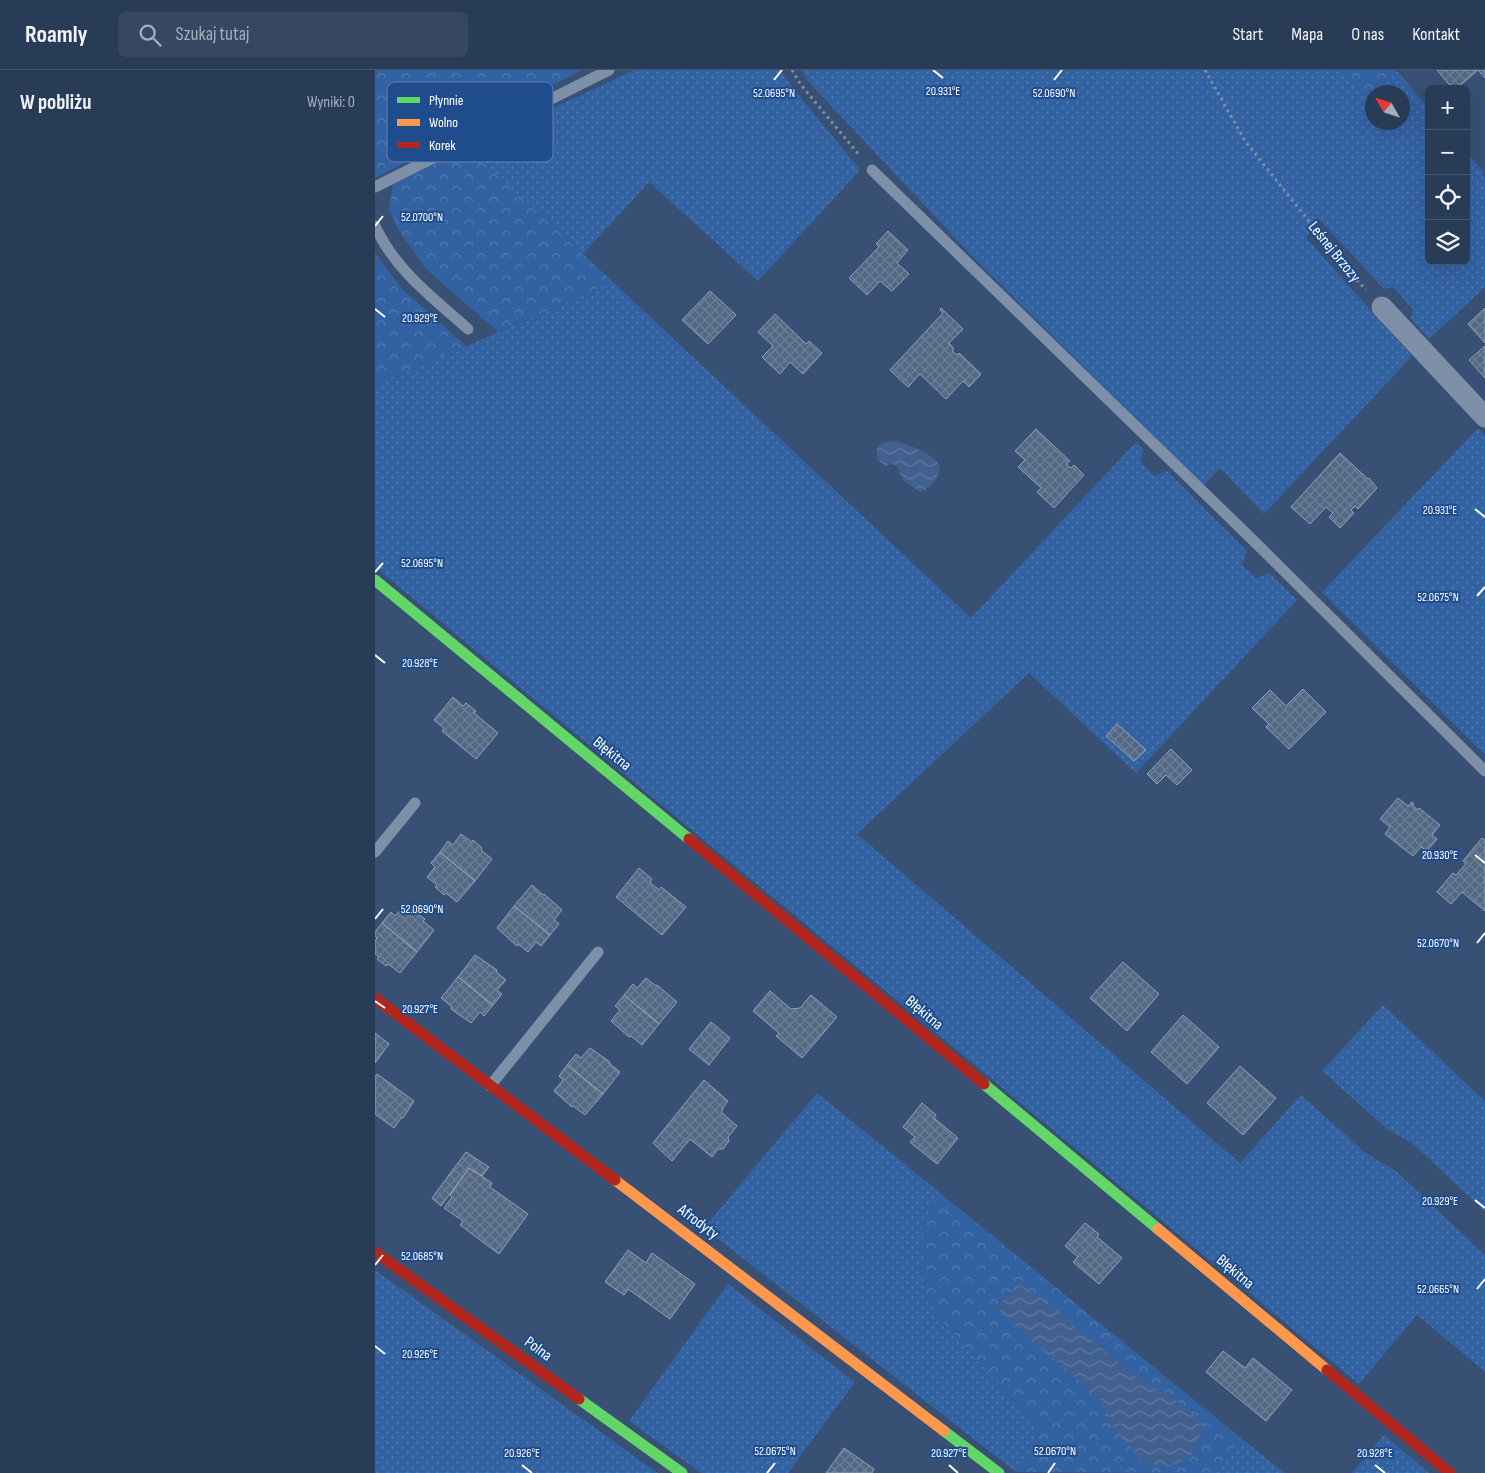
<!DOCTYPE html>
<html lang="pl">
<head>
<meta charset="utf-8">
<style>
	:root { --surface:#293c57; --page:#354761; --text:#f1f3f6; --muted:#a5adba; --line:#45566d }
	body { margin:0; font-family:"Sofia Sans Condensed",sans-serif; background:var(--page); color:var(--text) }
	.controls { position:absolute; right:15px; top:15px; display:grid; overflow:hidden; border-radius:8px; box-shadow:0 5px 20px #0002 }
	.controls button { width:45px; height:45px; display:grid; place-items:center; padding:0; border:0; border-bottom:1px solid var(--line); background:var(--surface); color:var(--text); font:25px sans-serif }
	.compass { position:absolute; left:990px; top:15px; width:45px; height:45px; border-radius:50%; background:var(--surface); box-shadow:0 5px 20px #0002; rotate:309deg }
	.list { margin:0; padding:0; list-style:none }
	h2 { display:flex; justify-content:space-between; align-items:center; height:65px; margin:0; padding:0 20px; font-size:21px }
	h2 small { font-size:16px; font-weight:400; color:var(--muted) }
	.icon { flex:none; width:28px; height:28px; fill:none; stroke:currentColor; stroke-width:2; stroke-linecap:round; stroke-linejoin:round }
	.map { position:relative; flex:none; width:1110px; height:1403px; overflow:hidden }
	header { display:flex; align-items:center; gap:30px; box-sizing:border-box; height:70px; padding:0 25px; background:var(--surface); border-bottom:1px solid var(--line) }
	header strong { font-size:24px }
	nav { display:flex; gap:28px; margin-inline-start:auto; font-size:18px }
	.search { width:350px; height:45px; background:var(--page); display:flex; align-items:center; gap:12px; box-sizing:border-box; padding:0 18px; border-radius:8px; color:var(--muted); font-size:19px }
	main { display:flex }
	aside { flex:1; background:var(--surface) }
	.map>svg:first-child { display:block }
	.grass { fill:url(#grass-dots) }
	.forest { fill:url(#forest-crowns) }
	.water { fill:url(#water-waves) }
	.building { fill:url(#building-cross-hatch); stroke:#93a1b6 }
	.lines { fill:none; stroke-linecap:round; stroke-linejoin:round }
	.path { stroke:#7e90a7; stroke-width:3; stroke-dasharray:2.5 4; stroke-linecap:butt }
	.lane { stroke:#7e90a7; stroke-width:11 }
	.street { stroke:#7e90a7; stroke-width:21 }
	.fast { stroke:#63d668; stroke-width:11 }
	.slow { stroke:#ff974d; stroke-width:11 }
	.jam { stroke:#b3261e; stroke-width:11 }
	.ticks { fill:none; stroke:#fff; stroke-width:2 }
	.labels { text-anchor:middle; dominant-baseline:central; stroke-width:4; stroke-linejoin:round; paint-order:stroke }
	.street-label { font-size:16px; fill:#fff; stroke:#1e4c8d }
	.key { fill:#1e4c8d; stroke:#6282af; stroke-width:1 }
	.key-label { font-size:14px; fill:#fff }
	.ticks-label { font-size:12px; text-anchor:middle; fill:#fff; stroke:#1e4c8d; stroke-width:4; stroke-linejoin:round; paint-order:stroke }
</style>
</head>
<body>
<header>
<strong>Roamly</strong>
<div class="search"><svg class="icon" aria-label="search" viewBox="0 0 24 24"><circle cx="10" cy="10" r="6"/><path d="M15 15l6 6"/></svg>Szukaj tutaj</div>
<nav><a>Start</a><a>Mapa</a><a>O nas</a><a>Kontakt</a></nav>
</header>
<main>
<aside>
<h2>W pobliżu<small>Wyniki: 0</small></h2>
<ul class="list">
</ul>
</aside>
<div class="map">
<svg width="1110" height="1403" viewBox="0 0 1110 1403">
	<defs>
		<pattern id="grass-dots" width="8" height="8" patternUnits="userSpaceOnUse" patternTransform="scale(1.25)"><rect width="8" height="8" fill="#3362a3"/><path d="M2 2h.1M6 6h.1" fill="none" stroke="#527ab1" stroke-width="1.8" stroke-linecap="round"/></pattern>
		<pattern id="forest-crowns" width="20" height="18" patternUnits="userSpaceOnUse" patternTransform="scale(1.25)"><rect width="20" height="18" fill="#3362a3"/><path d="M2 6a3 3 0 1 1 6 0M12 15a3 3 0 1 1 6 0" fill="none" stroke="#527ab1"/></pattern>
		<pattern id="water-waves" width="16" height="10" patternUnits="userSpaceOnUse" patternTransform="scale(1.25)"><rect width="16" height="10" fill="#42608f"/><path d="M0 5q4-4 8 0t8 0" fill="none" stroke="#5e78a0"/></pattern>
		<pattern id="building-cross-hatch" width="8" height="8" patternUnits="userSpaceOnUse" patternTransform="scale(1.25)"><rect width="8" height="8" fill="#536884"/><path d="M0 0l8 8M0 8l8-8" fill="none" stroke="#6d7f96"/></pattern>
	</defs>
	<rect width="100%" height="100%" fill="#375074"/>
	<path class="grass" d="M259,0H405L418,18L485,100L383,211L274,112L208,184L93,78Z
		M427,0H968L993,28L997,24L998,52H1028V22H999L1021,0L1054,38V191H1091V82L1109,102L1107,104L1110,108V217L1054,269L1036,249L1038,239L1018,217L1009,219L943,148L931,168L1037,286L889,444L845,398L828,416L597,186L432,10Z
		M238,212L596,548L761,372L769,380L765,391L779,406L792,401L872,481L867,495L881,508L894,503L922,530L761,703L654,603L482,764L865,1093L926,1025L992,1084L1021,1101L1110,1185V1302L1042,1245L984,1314L0,497V316Z
		M1103,358L1110,366V685L947,522Z
		M1008,935L1110,1031V1142L1037,1073L1012,1059L947,1001Z
		M442,1023L564,1122L547,1158L560,1243L661,1356L660,1373L641,1402L329,1158Z
		M0,1200L283,1403H0Z
		M353,1214L480,1312L413,1403H326L254,1351Z
		M1009,1365L1054,1403H977Z
		M867,1369L910,1403H841Z"/>
	<path class="forest" d="M0,0H207L0,108Z
		M968,0H1021L993,28Z
		M93,78L238,212L123,262L50,198L23,159L14,139L18,114Z
		M0,183L28,220L91,276L0,316Z
		M564,1122L867,1369L841,1403L641,1402L660,1373L661,1356L560,1243L546,1208L547,1158Z"/>
	<path class="water" d="M520,371C536,376 555,382 565,395C564,409 559,416 545,422L528,410L522,396L517,394L510,396L502,389V377L507,373Z
		M643,1214L662,1225L755,1302L778,1317L806,1334L830,1356L815,1388L790,1398L766,1390L733,1350L725,1328L643,1259L622,1238Z"/>
	<path class="building" d="M1062,0H1103L1081,19H1078Z
		M1103,0H1110V8Z
		M513,161L533,180L522,193L534,204L517,221L505,211L492,225L474,208L504,177L501,174Z
		M335,221L361,245L333,274L307,250Z
		M566,238L588,259L574,273L579,279L577,281L582,285L584,283L606,304L594,317L588,311L571,329L545,304L533,317L515,300L568,243L565,240Z
		M1110,238V273L1093,254Z
		M400,244L431,274L434,271L447,283L428,304L415,292L405,304L387,287L398,276L383,262Z
		M1110,276V308L1094,290Z
		M661,359L695,391L691,394L696,398L699,395L709,405L679,438L662,422L666,418L643,397L650,390L640,381Z
		M965,383L993,409L994,408L1002,418L983,439L980,436L976,440L979,443L965,458L954,447L958,443L951,437L935,454L916,437Z
		M928,619L951,642L914,679L891,657L894,654L877,638L895,620L911,636Z
		M78,627L88,636L91,633L101,641L99,643L123,663L101,689L67,661L69,658L59,650Z
		M742,654L771,680L759,691L731,666Z
		M796,679L817,700L802,715L791,705L782,714L772,704Z
		M1023,728L1033,736L1037,732L1039,734L1037,735L1043,740L1044,738L1065,755L1057,765L1062,769L1052,781L1046,777L1038,786L1010,764L1015,757L1005,749Z
		M86,764L97,772L98,770L107,778L106,780L117,789L100,811L65,782L73,771L78,775Z
		M1107,768L1110,770V841L1087,822L1076,834L1062,822L1078,803L1081,805L1091,794L1088,791Z
		M65,782L100,811L82,832L71,823L69,825L60,817L62,815L52,807L60,797L56,793Z
		M264,798L277,809L275,812L284,820L286,817L311,837L287,865L241,827Z
		M157,815L168,825L169,824L187,840L179,850L184,854L175,865L139,836Z
		M29,836L39,844L40,842L50,849L48,851L59,860L42,882L7,853L16,842L20,846Z
		M139,836L175,865L166,876L161,872L153,882L143,874L142,876L122,858Z
		M7,853L42,882L25,903L13,894L11,896L2,889L4,887L0,884V871L2,868L0,866V862Z
		M100,885L122,900L121,902L131,910L122,920L127,924L118,935L83,907Z
		M748,892L784,924L752,961L715,928Z
		M83,907L118,935L109,946L105,942L96,953L76,939L77,937L66,928Z
		M271,908L281,916L282,915L302,932L284,954L249,925L258,914L262,918Z
		M395,921L416,939L425,938L436,925L462,947L427,988L401,966L404,963L378,941Z
		M249,925L284,954L267,975L256,966L254,967L236,951L245,940L240,936Z
		M808,945L844,977L812,1014L776,982Z
		M336,952L355,968L334,995L314,979Z
		M0,963L14,974L0,993Z
		M215,978L235,992L234,993L245,1002L228,1024L192,995L201,984L206,988Z
		M192,995L228,1024L210,1045L198,1036L197,1037L179,1021L188,1010L184,1006Z
		M865,996L901,1028L868,1065L832,1033Z
		M2,1004L39,1031L28,1048H26L19,1058L0,1044V1007Z
		M329,1010L353,1031L347,1039L348,1040L346,1042L362,1056L353,1067L354,1071L348,1079H343L337,1087L315,1069L297,1091L278,1073Z
		M547,1033L561,1045L559,1048L583,1068L562,1094L535,1072L540,1067L528,1057Z
		M91,1082L114,1097L107,1106L94,1098L66,1136L57,1128Z
		M94,1098L117,1113L115,1117L153,1144L124,1184L85,1155L88,1151L69,1138L77,1127L75,1125Z
		M710,1153L724,1164L722,1167L747,1188L724,1214L698,1192L703,1187L690,1176Z
		M253,1180L271,1193L277,1183L320,1214L295,1249L253,1219L249,1225L230,1212Z
		M848,1281L870,1298L878,1288L917,1320L891,1351L831,1302Z
		M469,1378L499,1399L497,1403H451Z"/>
	<g class="lines">
		<path class="path" d="M417,0L426,15L485,86
			M830,0L870,71L977,205L991,220"/>
		<path class="lane" d="M497,100L887,479L1110,701
			M0,117L234,0
			M0,156C21,201 57,227 93,259
			M0,782L40,733
			M115,1016L223,882"/>
		<path class="street" d="M1007,237L1110,347"/>
		<path class="fast" d="M0,510L314,769
			M609,1014L783,1159
			M204,1329L307,1403
			M569,1361L624,1403"/>
		<path class="slow" d="M240,1110L569,1361
			M783,1159L952,1300"/>
		<path class="jam" d="M314,769L609,1014
			M0,928L240,1110
			M0,1182L204,1329
			M952,1300L1075,1403"/>
	</g>
	<path class="ticks" d="M558,0L568,8M399,10L407,0M679,10L687,0M0,156L8,146M0,239L10,247M1100,439L1110,447M0,502L8,493M1102,526L1110,517M0,585L10,593M1100,785L1110,793M0,849L8,839M1102,873L1110,863M0,931L10,938M1100,1130L1110,1138M0,1195L8,1185M1102,1219L1110,1209M0,1276L10,1284M147,1395L157,1403M574,1395L583,1403M1000,1395L1010,1403M392,1403L400,1393M673,1403L680,1393"/>
	<g class="labels">
		<g class="street-label">
			<text transform="translate(959 182) rotate(51)">Leśnej Brzozy</text>
			<text transform="translate(237 684) rotate(39)">Błękitna</text>
			<text transform="translate(549 943) rotate(40)">Błękitna</text>
			<text transform="translate(323 1152) rotate(37)">Afrodyty</text>
			<text transform="translate(860 1202) rotate(40)">Błękitna</text>
			<text transform="translate(163 1279) rotate(36)">Polna</text>
		</g>
	</g>
	<rect x="12" y="12" width="166" height="80" rx="8" class="key"/>
	<rect x="22" y="27" width="23" height="6" fill="#63d668"/>
	<rect x="22" y="49" width="23" height="7" fill="#ff974d"/>
	<rect x="22" y="72" width="23" height="6" fill="#b3261e"/>
	<g class="key-label">
		<text x="54" y="35">Płynnie</text>
		<text x="54" y="57">Wolno</text>
		<text x="54" y="80">Korek</text>
	</g>
	<g class="ticks-label">
		<text x="568" y="25">20.931°E</text>
		<text x="399" y="27">52.0695°N</text>
		<text x="679" y="27">52.0690°N</text>
		<text x="47" y="151">52.0700°N</text>
		<text x="45" y="252">20.929°E</text>
		<text x="1065" y="444">20.931°E</text>
		<text x="47" y="497">52.0695°N</text>
		<text x="1063" y="531">52.0675°N</text>
		<text x="45" y="597">20.928°E</text>
		<text x="1065" y="789">20.930°E</text>
		<text x="47" y="843">52.0690°N</text>
		<text x="1063" y="877">52.0670°N</text>
		<text x="45" y="943">20.927°E</text>
		<text x="1065" y="1135">20.929°E</text>
		<text x="47" y="1190">52.0685°N</text>
		<text x="1063" y="1223">52.0665°N</text>
		<text x="45" y="1288">20.926°E</text>
		<text x="400" y="1385">52.0675°N</text>
		<text x="680" y="1385">52.0670°N</text>
		<text x="147" y="1387">20.926°E</text>
		<text x="574" y="1387">20.927°E</text>
		<text x="1000" y="1387">20.928°E</text>
	</g>
</svg>
<div class="controls">
<button>+</button>
<button>−</button>
<button><svg class="icon" aria-label="locate" viewBox="0 0 24 24"><circle cx="12" cy="12" r="6"/><path d="M12 2v4M12 18v4M2 12h4M18 12h4"/></svg></button>
<button><svg class="icon" aria-label="layers" viewBox="0 0 24 24"><path d="M12 4l9 5-9 5-9-5zM3 14l9 5 9-5"/></svg></button>
</div>
<svg class="compass" viewBox="-18 -18 36 36"><path d="M0-13l5 13h-10z" fill="#e53935"/><path d="M0 13l5-13h-10z" fill="#a5adba"/></svg>
</div>
</main>
</body>
</html>
